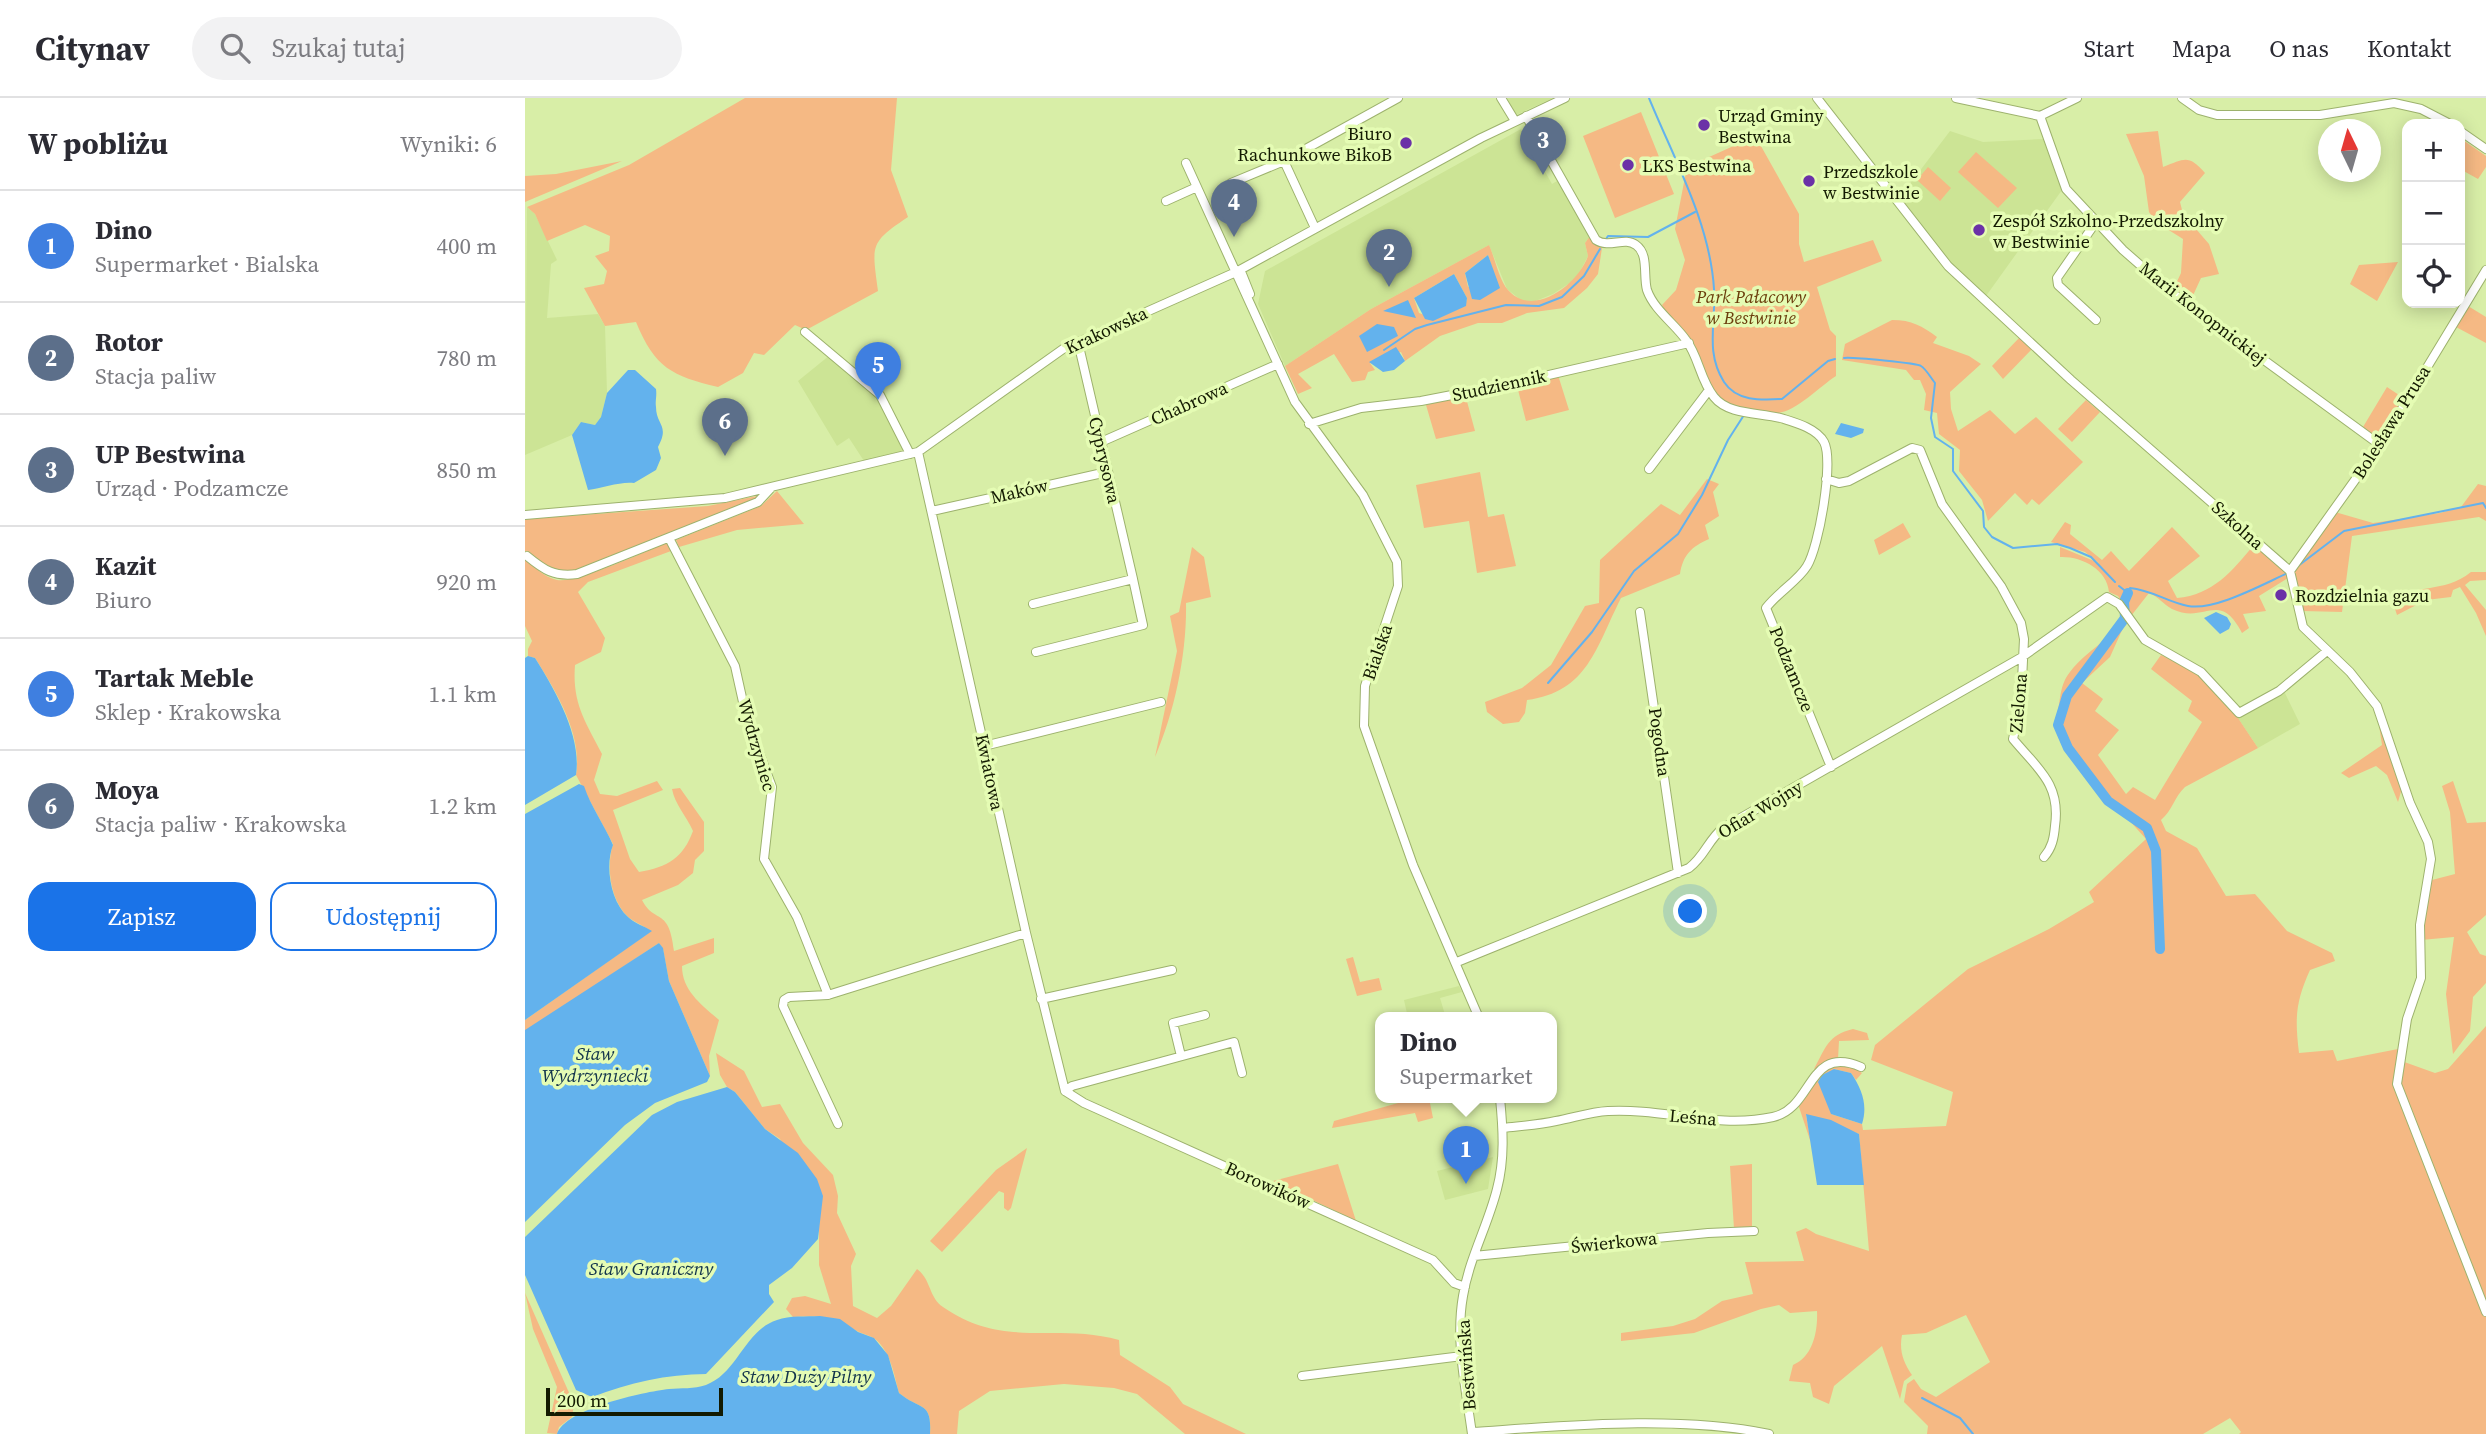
<!DOCTYPE html>
<html lang="pl">
<head>
<meta charset="utf-8">
<style>
	:root { --surface:#fff; --page:#f2f2f3; --text:#2b2b33; --muted:#7c7c81; --line:#e1e1e2; --accent:#1a73e8 }
	body { margin:0; font-family:"Source Serif 4",serif; background:var(--page); color:var(--text) }
	.controls { position:absolute; right:21px; top:21px; display:grid; overflow:hidden; border-radius:14px; box-shadow:0 4px 18px #0003 }
	.controls button { width:63px; height:63px; display:grid; place-items:center; padding:0; border:0; border-bottom:2px solid var(--line); background:var(--surface); color:var(--text); font:35px sans-serif }
	.compass { position:absolute; left:1793px; top:21px; width:63px; height:63px; border-radius:50%; background:var(--surface); box-shadow:0 4px 18px #0003; rotate:355deg }
	.scale { position:absolute; left:21px; bottom:18px; width:177px; box-sizing:border-box; padding-left:7px; border:4px solid #131a01; border-top:0; font-size:19px; line-height:24px; white-space:nowrap; color:#131a01; -webkit-text-stroke:5px #e5fcb4; paint-order:stroke }
	.you { position:absolute; left:1166px; top:814px; width:24px; height:24px; margin:-18px; border:5px solid #fff; border-radius:50%; background:#1a73e8; box-shadow:0 0 0 10px #1a73e833 }
	.badge { display:grid; place-items:center; width:46px; height:46px; border-radius:50%; background:var(--accent); color:#fff; font-size:23px; font-weight:700 }
	.pin { position:absolute; translate:-50% -58px; filter:drop-shadow(0 2px 4px #0008) }
	.pin::after { content:''; position:absolute; top:37px; width:24px; height:21px; background:inherit; clip-path:polygon(0 0,100% 0,50% 100%) }
	.popup { position:absolute; left:850px; top:914px; width:182px; height:91px; box-sizing:border-box; display:grid; place-content:center; border-radius:14px; background:var(--surface); filter:drop-shadow(0 2px 5px #0005); font-size:23px; white-space:nowrap; color:var(--muted) }
	.popup b { font-size:26px; color:var(--text) }
	.popup::after { content:''; position:absolute; left:50%; top:100%; margin-left:-14px; border:14px solid transparent; border-top-color:var(--surface) }
	.list { margin:0; padding:0; list-style:none }
	h2 { display:flex; justify-content:space-between; align-items:center; height:91px; margin:0; padding:0 28px; font-size:30px }
	h2 small { font-size:23px; font-weight:400; color:var(--muted) }
	.list li { display:grid; grid-template-columns:46px 1fr auto; gap:21px; align-items:center; box-sizing:border-box; height:112px; padding:0 28px; border-top:2px solid var(--line) }
	.list b { display:block; font-size:26px; white-space:nowrap }
	.list p { margin:0; font-size:23px; white-space:nowrap; color:var(--muted) }
	.list em { font-size:23px; font-style:normal; color:var(--muted) }
	.actions { display:flex; gap:14px; padding:21px 28px }
	.actions a { flex:1; padding:16px 0; border:2px solid var(--accent); border-radius:21px; text-align:center; font-size:24px; color:var(--accent) }
	.actions .main { background:var(--accent); color:#fff }
	.icon { flex:none; width:38px; height:38px; fill:none; stroke:currentColor; stroke-width:2; stroke-linecap:round; stroke-linejoin:round }
	.map { position:relative; flex:none; width:1961px; height:1336px; overflow:hidden }
	header { display:flex; align-items:center; gap:42px; box-sizing:border-box; height:98px; padding:0 35px; background:var(--surface); border-bottom:2px solid var(--line) }
	header strong { font-size:33px }
	nav { display:flex; gap:38px; margin-inline-start:auto; font-size:24px }
	.search { width:490px; height:63px; background:var(--page); display:flex; align-items:center; gap:18px; box-sizing:border-box; padding:0 24px; border-radius:38px; color:var(--muted); font-size:26px }
	main { display:flex }
	aside { flex:1; background:var(--surface) }
	.map>svg:first-child { display:block }
	.built { fill:#cce495 }
	.green { fill:#f5b984; fill-rule:evenodd }
	.water { fill:#63b2ed }
	.lines { fill:none; stroke-linecap:round; stroke-linejoin:round }
	.stream { stroke:#63b2ed; stroke-width:2 }
	.river { stroke:#63b2ed; stroke-width:10 }
	.minor-casing { stroke:#9db26d; stroke-width:10 }
	.minor { stroke:#fff; stroke-width:8 }
	.poi-dot { fill:#6b31a7; stroke:#e5fcb4; stroke-width:2.5 }
	.labels { text-anchor:middle; dominant-baseline:central; stroke-width:7; stroke-linejoin:round; paint-order:stroke }
	.poi-label { font-size:18px; fill:#131a01; stroke:#e5fcb4; text-anchor:start }
	.park-label { font-size:18px; font-style:italic; fill:#6b3e0c; stroke:#e5fcb4 }
	.street-label { font-size:18px; fill:#131a01; stroke:#e5fcb4 }
	.water-label { font-size:19px; font-style:italic; fill:#12344c; stroke:#e5fcb4 }
</style>
</head>
<body>
<header>
<strong>Citynav</strong>
<div class="search"><svg class="icon" aria-label="search" viewBox="0 0 24 24"><circle cx="10" cy="10" r="6"/><path d="M15 15l6 6"/></svg>Szukaj tutaj</div>
<nav><a>Start</a><a>Mapa</a><a>O nas</a><a>Kontakt</a></nav>
</header>
<main>
<aside>
<h2>W pobliżu<small>Wyniki: 6</small></h2>
<ul class="list">
<li><span class="badge" style="background:#3f7fe0">1</span><div><b>Dino</b><p>Supermarket · Bialska</p></div><em>400 m</em></li>
<li><span class="badge" style="background:#5c6f8a">2</span><div><b>Rotor</b><p>Stacja paliw</p></div><em>780 m</em></li>
<li><span class="badge" style="background:#5c6f8a">3</span><div><b>UP Bestwina</b><p>Urząd · Podzamcze</p></div><em>850 m</em></li>
<li><span class="badge" style="background:#5c6f8a">4</span><div><b>Kazit</b><p>Biuro</p></div><em>920 m</em></li>
<li><span class="badge" style="background:#3f7fe0">5</span><div><b>Tartak Meble</b><p>Sklep · Krakowska</p></div><em>1.1 km</em></li>
<li><span class="badge" style="background:#5c6f8a">6</span><div><b>Moya</b><p>Stacja paliw · Krakowska</p></div><em>1.2 km</em></li>
</ul>
<div class="actions"><a class="main">Zapisz</a><a>Udostępnij</a></div>
</aside>
<div class="map">
<svg width="1961" height="1336" viewBox="0 0 1961 1336">
	<rect width="100%" height="100%" fill="#d8eea7"/>
	<path class="built" d="M982,0H1028L991,17Z
		M996,31L1027,86L1032,83L1065,138L1060,145L1063,158L1051,181L1028,196L1008,204L997,203L982,191L964,147L846,211L760,268L733,206L740,173Z
		M1425,33L1458,44L1518,41L1537,92L1461,198L1424,165L1375,99Z
		M2,109L10,116L32,162L26,166L22,220L73,216L80,228L82,295L76,319L70,327L56,324L47,337L0,357Z
		M305,257L354,298L382,353L339,363L324,340L312,348L273,283Z
		M1759,593L1775,626L1733,650L1711,617Z
		M934,888L937,894L915,900L921,920H883L879,902Z
		M968,1059L963,1091L920,1102L912,1073Z"/>
	<path class="green" d="M220,0H372L366,72L383,119C344,145 347,147 353,193L281,232L270,227L239,257L229,255L218,275L193,289C147,278 130,270 111,224L80,228L59,190L79,186L82,173L70,158L84,153L85,138L60,127L22,143L10,116L2,109L104,67Z
		M1116,14L1149,96L1090,120L1058,38Z
		M1633,33L1638,69C1660,61 1663,56 1680,75L1655,104L1658,116L1684,146L1694,176L1676,180L1665,204L1648,192L1656,175L1658,141L1631,124L1624,114L1619,78L1601,36Z
		M1935,40L1961,58V69L1953,81L1935,71Z
		M1224,41H1232L1274,116V146L1279,164L1348,142L1357,163L1292,189L1305,232L1311,238V278C1295,288 1271,314 1252,315C1243,316 1205,309 1199,303C1179,288 1150,230 1137,207L1151,192L1160,162L1150,131L1162,69Z
		M1451,54L1492,90L1473,110L1433,74Z
		M97,63L0,104V78L31,76Z
		M1403,69L1426,90L1415,103L1392,82Z
		M1065,138L1077,150L1073,176L1062,190L1039,210L1002,215L977,225H953L915,238L880,263L876,254L845,265L850,272L843,274L840,282L827,284L809,256L773,276L787,290L773,296L760,268L846,211L964,147C970,160 974,182 983,192C1009,221 1053,186 1063,158L1060,145ZM963,157L970,179L943,189L940,175ZM929,176L942,200L940,208L911,221L894,215L889,200Z
		M1873,164L1852,203L1825,186L1834,167Z
		M1943,208L1961,219V245L1931,229Z
		M1367,222C1387,222 1397,228 1412,239L1408,245L1444,258L1456,266L1425,294L1426,311L1433,333L1465,312L1490,336L1511,319L1558,364L1514,407L1507,401L1502,407L1490,395L1463,423L1457,402L1434,373L1435,352L1414,336L1412,315L1399,312L1401,296L1395,282H1389L1381,272L1317,262L1320,246Z
		M1495,239L1507,251L1478,281L1467,268Z
		M1033,277L1044,312L1001,323L992,288Z
		M1862,289L1880,301L1854,342L1838,329Z
		M940,296L950,333L911,341L901,307Z
		M1561,302L1575,314L1547,344L1533,331Z
		M955,374L963,419L979,416L991,468L952,475L944,423L899,430L891,387Z
		M1182,381L1194,386L1188,394L1194,418L1180,427L1184,441C1166,449 1158,457 1155,476L1096,500C1071,549 1063,594 1002,602L1000,615L994,624L978,626L962,614L960,604L997,590L1026,567L1060,508L1074,505L1075,462L1136,406L1155,417Z
		M1953,386L1961,388V423L1954,419L1827,438L1817,514L1778,513L1769,472L1810,414L1848,425L1915,415L1936,409Z
		M252,393L279,426L212,432L154,449L151,442L236,408Z
		M232,398L230,402L52,474L35,476L0,453V421L183,408Z
		M1540,424L1546,427L1545,436L1577,462L1586,453L1604,473L1647,429L1675,458L1643,483L1652,500C1688,497 1707,473 1729,447L1761,473L1763,480L1734,498L1741,513L1718,516L1724,530L1717,535C1694,491 1680,527 1647,511C1638,506 1634,499 1624,495L1606,518L1593,498L1584,494C1582,471 1556,458 1535,459V449L1574,465L1560,454L1526,444Z
		M1378,425L1386,439L1354,457L1349,442Z
		M142,445L146,453L63,484L53,494L80,540L76,554L50,567C47,605 60,623 77,656L69,682L75,696L92,698L132,683L138,692L88,712L105,761L114,774C143,769 158,760 168,733C161,717 150,707 147,691L155,690L179,724V753L170,762L168,775L153,787L117,802C130,827 144,808 149,853L189,840V855L157,868C157,893 177,907 194,922L184,958L185,978L144,883L138,851L134,845L0,934V922L126,833C119,828 109,824 103,819C85,802 81,768 88,746L51,677C58,637 31,593 10,560L3,558V551L7,543L0,528V460C10,469 18,479 32,482C50,486 121,453 142,445Z
		M667,449L679,459L686,499L661,505C662,555 650,613 630,659L652,553L645,518L654,514Z
		M1946,474H1961V482L1945,483L1940,487L1961,512V538L1951,515L1935,489L1928,492L1926,499L1901,502L1872,517L1868,505C1892,483 1917,497 1946,474Z
		M1597,516L1602,521L1585,559L1557,585L1578,601L1570,613L1594,632L1573,657L1601,696L1608,689L1630,702L1677,624L1663,613L1667,603L1626,571L1636,557L1673,575L1711,617L1733,650L1660,689C1649,699 1648,712 1636,722L1641,733L1672,750L1701,798L1730,796L1762,833L1807,855L1810,863L1785,872C1770,905 1770,921 1774,955L1808,952L1812,963L1873,951L1871,961L1910,975L1923,971L1961,928V1336H1714L1716,1334L1705,1320L1678,1336H1402L1403,1328L1379,1304L1382,1286L1389,1281L1396,1291L1411,1299L1465,1264L1441,1217L1401,1235L1377,1237C1374,1252 1378,1264 1387,1277L1379,1283L1375,1301L1357,1248L1309,1288L1304,1306L1288,1299L1285,1285L1264,1283L1268,1267C1288,1259 1293,1233 1292,1213L1265,1215L1254,1207L1236,1211L1169,1235L1096,1243V1235L1148,1228L1170,1221L1197,1203L1228,1196L1220,1164L1279,1163L1271,1134L1281,1130L1291,1136L1344,1153L1334,1036L1281,1017L1286,1045L1273,1006C1294,991 1295,944 1337,975L1331,982L1326,975L1309,971L1306,1016L1337,1026L1338,1032L1421,1028L1428,994L1346,962L1350,947L1443,871L1524,831L1569,804L1564,794L1621,741L1540,651L1529,626C1537,608 1532,590 1545,574C1563,550 1583,547 1597,516Z
		M1853,620L1877,690L1873,704L1862,677L1851,668L1824,680L1816,675L1857,647Z
		M1928,683L1942,725L1961,724V817L1942,834L1955,856L1961,858V885L1948,899L1945,933L1928,956L1921,896L1929,839L1896,842L1907,782L1930,776L1925,714L1917,688Z
		M828,859L835,884L854,880L857,892L832,898L821,861Z
		M1328,931L1342,935L1344,942L1314,943L1313,961L1289,971C1301,949 1303,937 1328,931Z
		M191,955L219,973L237,1009L255,1006L278,1045L308,1077L313,1098L312,1115L331,1156L326,1168L328,1208L352,1220L366,1208L392,1171C406,1181 404,1200 418,1209C480,1252 530,1224 594,1242L595,1257L645,1289L658,1306L721,1336H660L612,1296L589,1290L539,1286L465,1293L434,1313L432,1336H405C407,1303 396,1313 374,1295C369,1277 366,1254 350,1241C345,1237 336,1236 330,1232C309,1218 294,1218 268,1219L261,1211L267,1200L280,1198L306,1206L294,1167V1126L255,1041L240,1031L210,994L202,989L195,977Z
		M891,1000H904L908,1020L893,1024L890,1015L807,1030L809,1023Z
		M502,1050L486,1110L483,1113L479,1110V1095L474,1093L417,1154L405,1143L471,1072Z
		M813,1066L831,1123L748,1083Z
		M1227,1066V1131H1209L1205,1068Z
		M0,1195L49,1306L47,1319L34,1329L32,1336L22,1335L32,1289L8,1231Z"/>
	<path class="water" d="M963,157L975,190L955,202L947,201L940,175Z
		M929,176L942,200L941,208L908,223L900,221L889,200Z
		M883,202L891,220L858,213Z
		M852,226L869,229L873,238L842,254L834,238Z
		M871,249L880,263L869,272L858,274L844,264Z
		M103,272H110L131,291C132,298 130,303 131,309C131,327 145,327 133,349L136,360L131,372L109,385C97,383 77,390 63,392L47,337L56,324L70,327L76,319L82,295Z
		M1316,325L1339,331L1338,335L1326,340L1310,336Z
		M1691,514L1702,519L1706,526L1704,531L1695,536L1679,520Z
		M3,558L10,560C30,592 57,638 51,677L0,707V560Z
		M54,686L59,688C66,709 79,726 88,747C80,767 85,803 103,819C109,825 119,828 127,833L0,922V716Z
		M134,845L138,850L144,883L185,978L182,984L130,1005L100,1027L0,1124V932Z
		M1309,971L1326,975C1337,991 1343,1007 1337,1026L1306,1016L1293,984L1297,977Z
		M202,989L210,994L240,1031L273,1055L292,1081L298,1098L293,1141L267,1170L244,1187V1196L249,1204L181,1276C142,1276 104,1285 67,1299L51,1292L0,1177V1139L127,1017L152,1004Z
		M1281,1016L1306,1022L1334,1036L1339,1087H1292Z
		M295,1218L315,1221L333,1234L349,1240L363,1257L374,1295C396,1313 407,1303 405,1336H32C40,1311 118,1294 144,1291C156,1290 169,1291 181,1287C212,1276 220,1232 252,1222C265,1217 281,1219 295,1218Z"/>
	<g class="lines">
		<path class="stream" d="M1124,0C1149,61 1185,125 1189,191C1191,226 1180,254 1199,284C1212,304 1237,302 1257,301L1303,263L1310,261
			M1081,141L1083,138L1123,139L1170,114
			M859,252L890,231L902,227L981,207L1014,208L1037,199L1059,178L1075,151
			M1319,260C1327,259 1392,265 1396,268C1401,271 1406,280 1410,285L1406,320L1410,339L1428,351V373L1458,413L1459,429L1467,439L1488,450L1532,446L1545,450L1566,459L1590,484
			M1773,468L1819,433L1958,405L1961,410
			M1594,488L1603,495L1605,490C1627,492 1642,504 1663,508C1690,513 1738,486 1763,475
			M1023,585L1067,534L1109,473L1153,436L1177,397L1203,342L1219,317
			M1397,1300L1435,1320L1448,1336"/>
		<path class="river" d="M1603,495L1599,504L1600,520L1542,598L1533,627L1543,650L1583,703L1622,730L1631,753L1635,851"/>
		<g class="minor-casing">
			<path id="minor" d="M976,0L990,23
				M1292,0L1423,168L1546,282L1765,473L1778,529L1825,574L1852,608L1885,705L1903,744L1906,761L1895,827L1896,880L1882,921L1872,986L1961,1214
				M1431,0L1515,18L1552,0
				M1657,0L1674,12L1692,17H1795L1869,5L1896,11L1925,26
				M1001,18L1071,142C1085,151 1099,138 1111,147C1124,156 1118,178 1122,192C1129,212 1150,226 1161,242C1174,259 1175,282 1189,299C1204,318 1237,314 1259,321C1272,325 1292,331 1299,344C1309,363 1294,449 1282,468C1273,483 1253,494 1241,510L1306,669
				M1515,18L1541,91L1598,152L1646,194L1855,347
				M1935,33L1961,51
				M759,63L790,130
				M661,65L770,304L838,397L872,464L873,488L840,588L839,628L888,767L954,920
				M706,85L759,63L873,0
				M641,103L672,89
				M1571,124L1532,180L1533,187L1571,222
				M711,174L717,176L725,196
				M280,234L355,297L385,356
				M784,326L836,310L896,303L989,285L1164,245
				M576,344L753,266
				M393,354L501,835L540,993
				M1124,371L1184,292
				M1301,381L1314,385L1324,383L1387,350L1395,352L1417,406L1476,488L1496,525L1499,541L1496,604L1488,641C1513,671 1536,686 1530,728C1529,740 1527,750 1519,759
				M407,413L582,374
				M0,417L200,400L393,354L538,251L711,174L956,40L1040,0
				M144,440L210,568L222,622L247,689L239,761L272,819L303,897L501,835
				M2,458C19,472 29,479 52,476L233,404L245,391
				M1765,473L1855,347L1961,172
				M508,506L608,481L553,244
				M1115,514L1153,775
				M511,554L618,527L608,481
				M459,648L636,604
				M932,864L1164,770C1180,758 1183,742 1198,730L1497,559L1582,499L1594,506L1620,542L1676,574L1714,615L1754,593L1802,553
				M303,897L264,899L259,902L258,908L313,1026
				M516,901L647,872
				M656,958L648,925L680,917
				M540,993L559,1005L908,1162L929,1185L940,1189
				M540,993L547,988L709,944L717,975
				M978,1030C995,1028 1013,1027 1031,1023C1048,1020 1065,1014 1083,1013C1138,1010 1192,1031 1248,1019C1289,1010 1282,946 1336,969
				M949,1158L1183,1135L1229,1133
				M777,1278L937,1258
				M947,1334C1039,1328 1153,1317 1244,1336
				M947,1336C941,1291 930,1243 938,1198C944,1161 963,1127 972,1091C980,1061 978,1031 975,1000"/>
		</g>
		<use href="#minor" class="minor"/>
	</g>
	<g class="poi-dot">
		<circle cx="1179" cy="27" r="7"/>
		<circle cx="881" cy="45" r="7"/>
		<circle cx="1103" cy="67" r="7"/>
		<circle cx="1284" cy="83" r="7"/>
		<circle cx="1454" cy="132" r="7"/>
		<circle cx="1756" cy="497" r="7"/>
	</g>
	<g class="labels">
		<g class="poi-label">
			<text x="1193" y="17">Urząd Gminy<tspan x="1193" dy="21">Bestwina</tspan></text>
			<text x="867" y="35" text-anchor="end">Biuro<tspan x="867" dy="21">Rachunkowe BikoB</tspan></text>
			<text x="1117" y="67">LKS Bestwina</text>
			<text x="1298" y="73">Przedszkole<tspan x="1298" dy="21">w Bestwinie</tspan></text>
			<text x="1468" y="122">Zespół Szkolno-Przedszkolny<tspan x="1468" dy="21">w Bestwinie</tspan></text>
			<text x="1770" y="497">Rozdzielnia gazu</text>
		</g>
		<g class="park-label">
			<text x="1226" y="198">Park Pałacowy<tspan x="1226" dy="21">w Bestwinie</tspan></text>
		</g>
		<g class="street-label">
			<text transform="translate(1678 215) rotate(38)">Marii Konopnickiej</text>
			<text transform="translate(581 232) rotate(-25)">Krakowska</text>
			<text transform="translate(974 287) rotate(-12)">Studziennik</text>
			<text transform="translate(664 305) rotate(-24)">Chabrowa</text>
			<text transform="translate(1866 324) rotate(-58)">Bolesława Prusa</text>
			<text transform="translate(580 362) rotate(77)">Cyprysowa</text>
			<text transform="translate(494 393) rotate(-13)">Maków</text>
			<text transform="translate(1713 427) rotate(42)">Szkolna</text>
			<text transform="translate(852 554) rotate(-71)">Bialska</text>
			<text transform="translate(1267 571) rotate(68)">Podzamcze</text>
			<text transform="translate(1493 605) rotate(-85)">Zielona</text>
			<text transform="translate(1135 644) rotate(82)">Pogodna</text>
			<text transform="translate(232 647) rotate(74)">Wydrzyniec</text>
			<text transform="translate(465 674) rotate(78)">Kwiatowa</text>
			<text transform="translate(1235 711) rotate(-31)">Ofiar Wojny</text>
			<text transform="translate(1168 1019) rotate(5)">Leśna</text>
			<text transform="translate(743 1087) rotate(24)">Borowików</text>
			<text transform="translate(1089 1144) rotate(-6)">Świerkowa</text>
			<text transform="translate(941 1267) rotate(-94)">Bestwińska</text>
		</g>
		<g class="water-label">
			<text x="70" y="955">Staw<tspan x="70" dy="22">Wydrzyniecki</tspan></text>
			<text x="126" y="1170">Staw Graniczny</text>
			<text x="281" y="1278">Staw Duży Pilny</text>
		</g>
	</g>
</svg>
<div class="controls">
<button>+</button>
<button>−</button>
<button><svg class="icon" aria-label="locate" viewBox="0 0 24 24"><circle cx="12" cy="12" r="6"/><path d="M12 2v4M12 18v4M2 12h4M18 12h4"/></svg></button>
</div>
<svg class="compass" viewBox="-18 -18 36 36"><path d="M0-13l5 13h-10z" fill="#e53935"/><path d="M0 13l5-13h-10z" fill="#7c7c81"/></svg>
<div class="scale">200 m</div>
<div class="you"></div>
<div class="pin badge" style="left:941px;top:1086px;background:#3f7fe0">1</div>
<div class="popup"><b>Dino</b>Supermarket</div>
<div class="pin badge" style="left:864px;top:189px;background:#5c6f8a">2</div>
<div class="pin badge" style="left:1018px;top:77px;background:#5c6f8a">3</div>
<div class="pin badge" style="left:709px;top:139px;background:#5c6f8a">4</div>
<div class="pin badge" style="left:353px;top:302px;background:#3f7fe0">5</div>
<div class="pin badge" style="left:200px;top:358px;background:#5c6f8a">6</div>
</div>
</main>
</body>
</html>
